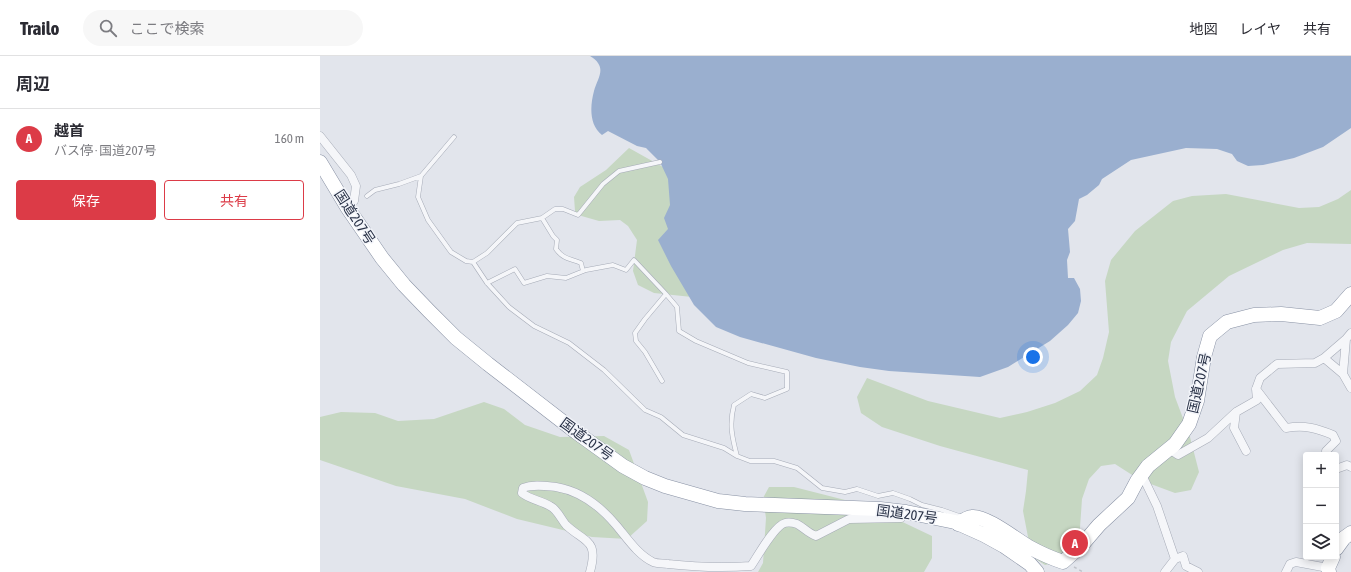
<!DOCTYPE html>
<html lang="ja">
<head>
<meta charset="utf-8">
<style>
	:root { --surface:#fff; --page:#f7f7f7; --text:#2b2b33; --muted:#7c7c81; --line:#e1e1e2; --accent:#dc3b47 }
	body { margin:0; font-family:"Asap Condensed","Noto Sans JP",sans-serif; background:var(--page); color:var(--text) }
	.controls { position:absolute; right:12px; bottom:12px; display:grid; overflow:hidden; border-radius:4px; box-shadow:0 2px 10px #0003 }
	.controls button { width:36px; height:36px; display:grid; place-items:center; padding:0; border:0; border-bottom:1px solid var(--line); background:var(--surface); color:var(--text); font:20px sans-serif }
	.you { position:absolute; left:713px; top:301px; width:14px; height:14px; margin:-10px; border:3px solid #fff; border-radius:50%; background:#1a73e8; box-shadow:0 0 0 6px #1a73e833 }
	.badge { display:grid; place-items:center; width:26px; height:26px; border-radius:50%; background:var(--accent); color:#fff; font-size:13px; font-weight:700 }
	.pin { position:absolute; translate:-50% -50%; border:2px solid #fff; box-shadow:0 1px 4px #0006 }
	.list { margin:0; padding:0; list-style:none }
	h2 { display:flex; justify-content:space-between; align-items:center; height:52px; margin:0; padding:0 16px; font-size:17px }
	h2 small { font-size:13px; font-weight:400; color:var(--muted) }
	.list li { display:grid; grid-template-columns:26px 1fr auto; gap:12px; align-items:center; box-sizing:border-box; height:60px; padding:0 16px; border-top:1px solid var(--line) }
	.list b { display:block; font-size:15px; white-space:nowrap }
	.list p { margin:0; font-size:13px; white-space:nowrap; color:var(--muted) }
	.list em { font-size:13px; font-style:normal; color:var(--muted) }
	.actions { display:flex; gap:8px; padding:12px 16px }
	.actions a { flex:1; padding:9px 0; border:1px solid var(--accent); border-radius:4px; text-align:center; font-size:14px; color:var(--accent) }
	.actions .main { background:var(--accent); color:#fff }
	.icon { flex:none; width:22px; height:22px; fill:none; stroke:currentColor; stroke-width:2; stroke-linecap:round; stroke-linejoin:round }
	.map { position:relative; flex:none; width:1031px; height:516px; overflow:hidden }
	header { display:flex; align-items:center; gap:24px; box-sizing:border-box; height:56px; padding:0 20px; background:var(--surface); border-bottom:1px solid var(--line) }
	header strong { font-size:19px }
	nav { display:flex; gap:22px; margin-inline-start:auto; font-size:14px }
	.search { width:280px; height:36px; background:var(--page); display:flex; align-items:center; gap:10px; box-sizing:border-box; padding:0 14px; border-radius:22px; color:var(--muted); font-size:15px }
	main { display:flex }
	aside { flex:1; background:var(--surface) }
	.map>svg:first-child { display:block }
	.green { fill:#c6d7c2 }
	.water { fill:#9aafcf }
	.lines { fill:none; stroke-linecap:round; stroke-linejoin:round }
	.service-casing { stroke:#a6abb7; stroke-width:5 }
	.minor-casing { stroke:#a6abb7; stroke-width:9 }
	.trunk-casing { stroke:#8891a4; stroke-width:15 }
	.path { stroke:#c0c3ca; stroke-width:1.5; stroke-dasharray:3 3; stroke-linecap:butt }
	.service { stroke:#f5f6f9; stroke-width:4 }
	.minor { stroke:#f5f6f9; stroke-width:8 }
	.trunk { stroke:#fff; stroke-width:14 }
	.labels { text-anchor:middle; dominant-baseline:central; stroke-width:3; stroke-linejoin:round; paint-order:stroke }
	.street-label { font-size:14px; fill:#283146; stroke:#f2f4f9 }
</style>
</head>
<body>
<header>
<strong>Trailo</strong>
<div class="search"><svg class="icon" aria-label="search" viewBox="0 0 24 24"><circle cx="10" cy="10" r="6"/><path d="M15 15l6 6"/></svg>ここで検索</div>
<nav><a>地図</a><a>レイヤ</a><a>共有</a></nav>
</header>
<main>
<aside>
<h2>周辺<small></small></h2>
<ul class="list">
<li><span class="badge">A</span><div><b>越首</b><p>バス停 · 国道207号</p></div><em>160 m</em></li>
</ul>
<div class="actions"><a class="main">保存</a><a>共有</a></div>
</aside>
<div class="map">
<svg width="1031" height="516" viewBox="0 0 1031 516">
	<rect width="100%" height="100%" fill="#e2e5ec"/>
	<path class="green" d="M309,92L343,111L362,141L372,241L334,237L318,229L313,215L317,184L308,170L300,164L279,165L258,159L255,155L254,141L260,131L286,114Z
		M1031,134V188L987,187L963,194L909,220L867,255L851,286L848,305L855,341L870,381L879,416L871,434L855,437L820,424L795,408L781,410L769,423L762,443L759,486L743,505L725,509L714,502L708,481L703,455L706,435L708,414L620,390L562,371L541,357L537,341L547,322L608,345L680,362L707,356L735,347L760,335L777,319L783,302L789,276L785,225L791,204L815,175L853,145L872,140L906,138L979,152L999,151L1018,143Z
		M164,346L184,353L205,369L240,381L284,380L309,394L328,446L327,465L307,483L272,481L197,463L145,443L76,430L0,404V361L21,356L55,357L78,365L114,363Z
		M449,431H474L525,444L572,461L612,480V502L604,516H438L443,507L446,462L443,442Z"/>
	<path class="water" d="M270,0H1031V72L1003,91L974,102L943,109L928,110L917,105L912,98L897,93L866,92L811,104L782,123L779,129L767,139L759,143L755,165L748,173L750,196L747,204L748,222H754L760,233L761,245L758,257L748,269L730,285L688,311L660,321L569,315L540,311L496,302L420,281L396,271L374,249L351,210L338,184L348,173L344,162L350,149L348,123L340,106L326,92L317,90L288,75L282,79C269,69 270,50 274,35C278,21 288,11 270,0Z"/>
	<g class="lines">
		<g class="service-casing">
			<path id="service" d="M101,120L98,141L108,164L131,196L146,205L153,206L167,197L197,167L222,162L233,180L237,184L236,193C244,204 250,202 261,207L263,215
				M47,140L55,134L79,128L101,120L134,81
				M222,162L235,153H243L258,159L283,128L299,115L340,106
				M153,206L167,227L189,251L214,270L249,287L284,314L325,354L341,361L363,379L404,392L417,400C412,381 409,368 414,349L431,338L445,342L467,333V316L428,307L376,285L359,275L357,251L346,238L325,263L315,277L316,285L325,296L342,325
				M167,227L195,213L204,227L227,220L246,222L266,214L293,209L306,214L314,204L346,238
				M417,400L430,405H454L477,412L502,432L525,436L537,433L558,440L573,437L590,443L602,449L622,454L642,461"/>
		</g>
		<g class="minor-casing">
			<path id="minor" d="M0,80L31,119L36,130L34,145L27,151
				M1004,302L1023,318L1026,283L1031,277
				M1023,318L1031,332
				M936,333L966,372C985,369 996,372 1013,379L1016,385L1006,395L1007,399
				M849,393L858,399L888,382L916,356
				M926,395L914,372L916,356L937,344L936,333L940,322L957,308L995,307L1004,302L1026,283
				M1016,413L1027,409L1031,411
				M822,419L837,450L855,503L863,500L866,510L878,516
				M270,516C279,483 265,487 246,469C241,463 237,453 230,450C220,444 211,444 202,437L203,432C213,428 225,430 236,431C260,435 280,450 296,469C307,482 318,499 333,506C337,508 344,507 348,508C375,511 404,512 431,510C438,500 454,470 465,467C469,466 474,467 477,468C483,471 488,477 496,480L529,463L581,462L584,458
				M845,516L855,503
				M966,516L970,508L976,506L1008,512"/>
		</g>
		<g class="trunk-casing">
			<path id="trunk" d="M0,106L27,151L62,202L84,229L109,255L136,282L168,308L256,376L303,410L325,422L345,430L398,445L425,448L560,453L586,456L635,466L664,479L684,490L710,508L717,516
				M638,468C642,465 648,461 652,461C665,459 697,484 709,491C720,497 731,502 743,506L761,490L779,469L808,442L817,425L828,410L855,388L869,368L877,345L884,301L890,280L907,266L934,259L961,258L1000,262L1016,255L1031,238
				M1016,493L1024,482L1031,477
				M1009,516L1008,512L1013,501"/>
		</g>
		<path class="path" d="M754,511L763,516"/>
		<use href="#service" class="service"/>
		<use href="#minor" class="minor"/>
		<use href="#trunk" class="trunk"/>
	</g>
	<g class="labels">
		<g class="street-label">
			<text transform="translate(35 161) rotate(57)">国道207号</text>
			<text transform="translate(879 327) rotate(-77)">国道207号</text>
			<text transform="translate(267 383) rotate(36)">国道207号</text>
			<text transform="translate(587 458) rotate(8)">国道207号</text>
		</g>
	</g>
</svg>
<div class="controls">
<button>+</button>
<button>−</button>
<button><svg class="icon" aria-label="layers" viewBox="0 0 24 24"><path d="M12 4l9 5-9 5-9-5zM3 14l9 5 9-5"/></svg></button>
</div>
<div class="you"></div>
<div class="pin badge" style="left:755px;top:487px">A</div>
</div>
</main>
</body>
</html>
